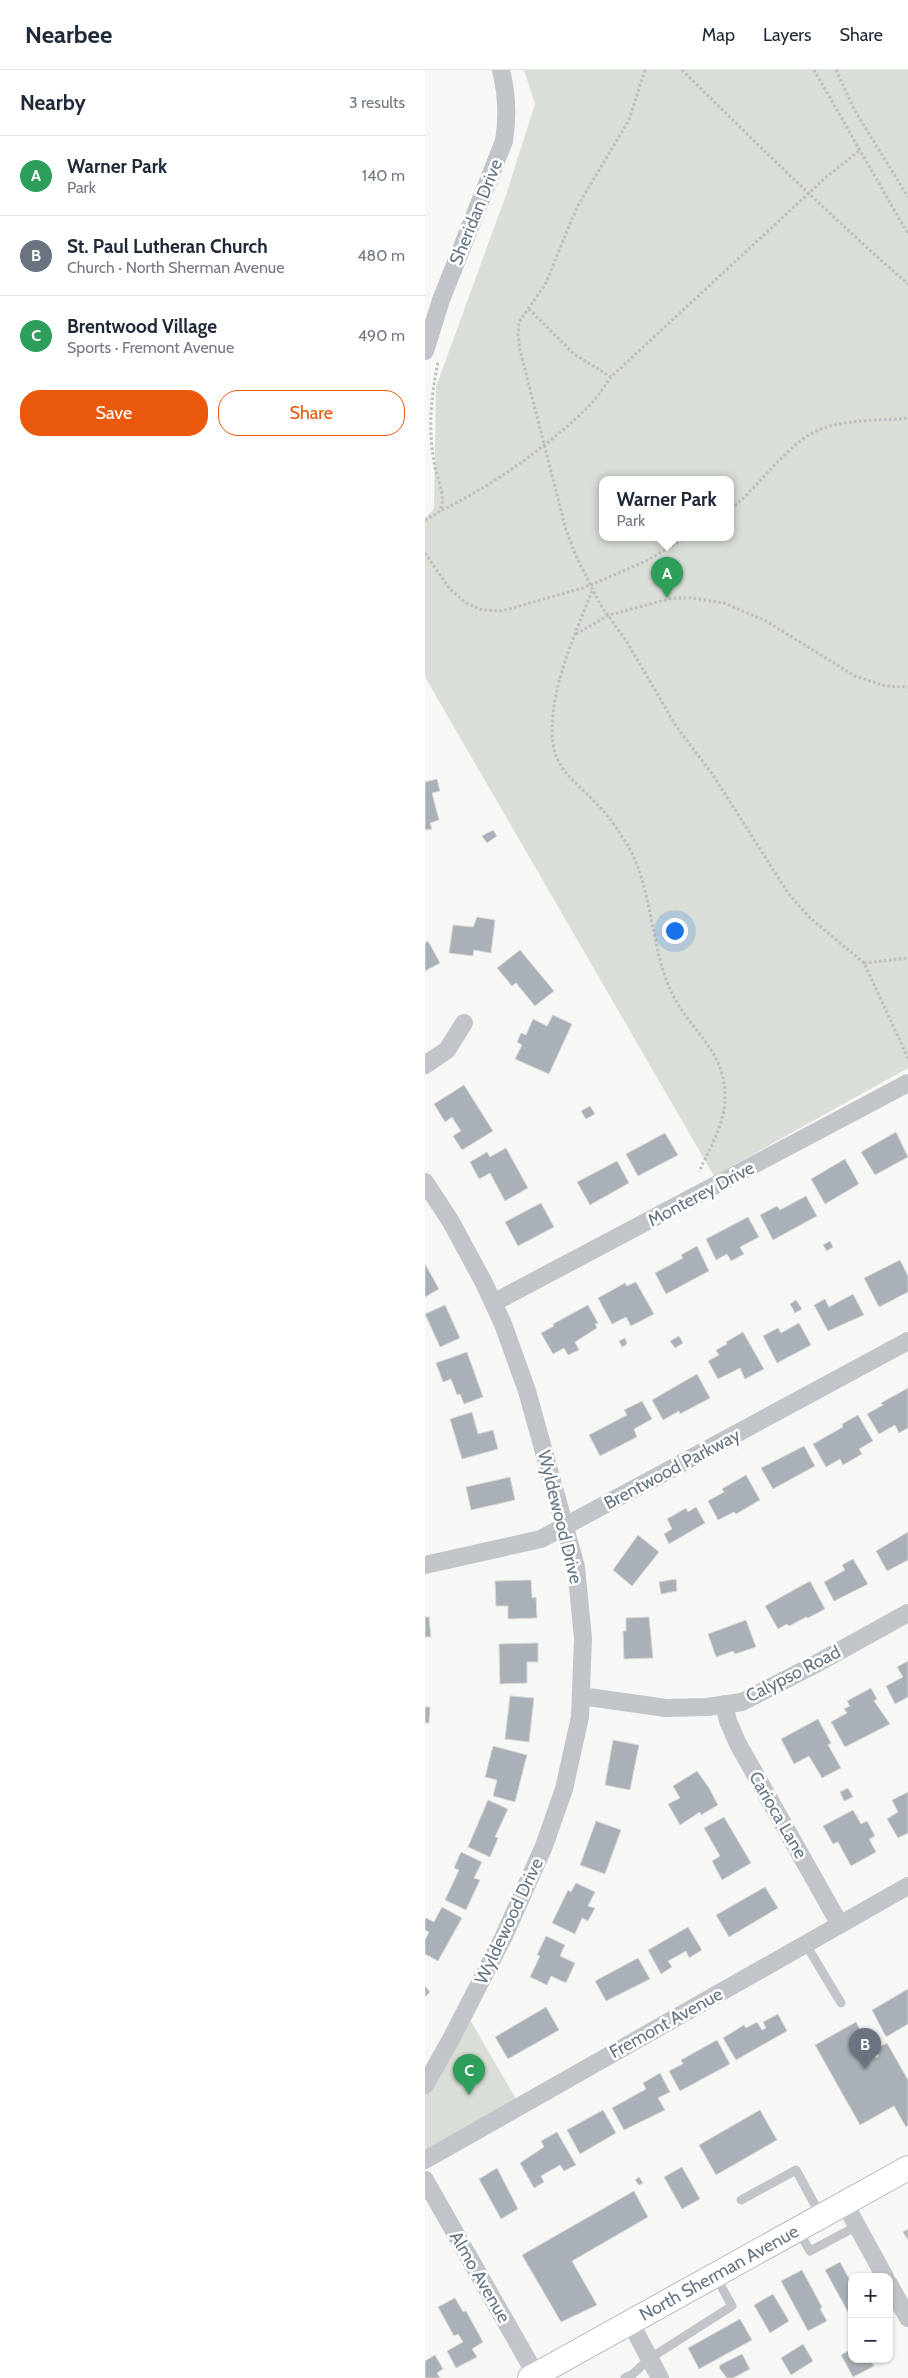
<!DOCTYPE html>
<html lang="en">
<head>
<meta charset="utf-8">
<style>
	:root { --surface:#fff; --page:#f6f6f7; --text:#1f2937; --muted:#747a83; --line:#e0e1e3; --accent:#ea580c }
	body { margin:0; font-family:Cabin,sans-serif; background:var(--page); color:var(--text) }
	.controls { position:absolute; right:15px; bottom:15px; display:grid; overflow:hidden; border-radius:10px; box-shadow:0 1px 4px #0004 }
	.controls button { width:45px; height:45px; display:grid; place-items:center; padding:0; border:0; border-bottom:1px solid var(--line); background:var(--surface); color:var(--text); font:25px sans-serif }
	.you { position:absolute; left:249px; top:860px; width:18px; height:18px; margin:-12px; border:4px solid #fff; border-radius:50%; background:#1a73e8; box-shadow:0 0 0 8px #1a73e833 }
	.badge { display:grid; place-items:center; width:32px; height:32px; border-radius:50%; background:var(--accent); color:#fff; font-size:16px; font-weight:700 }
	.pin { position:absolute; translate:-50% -41px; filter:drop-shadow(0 1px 2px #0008) }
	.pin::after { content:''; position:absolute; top:26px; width:18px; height:15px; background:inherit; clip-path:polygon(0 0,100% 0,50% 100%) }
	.popup { position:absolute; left:174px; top:406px; width:135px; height:65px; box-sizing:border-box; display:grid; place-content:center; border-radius:10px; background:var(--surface); filter:drop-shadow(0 1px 4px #0005); font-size:16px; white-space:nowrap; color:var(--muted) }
	.popup b { font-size:19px; color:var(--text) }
	.popup::after { content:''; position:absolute; left:50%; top:100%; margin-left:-10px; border:10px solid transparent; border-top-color:var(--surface) }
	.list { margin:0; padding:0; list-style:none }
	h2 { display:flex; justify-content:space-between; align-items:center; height:65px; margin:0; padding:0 20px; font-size:21px }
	h2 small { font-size:16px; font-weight:400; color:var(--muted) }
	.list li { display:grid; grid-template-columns:32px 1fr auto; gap:15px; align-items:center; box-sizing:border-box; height:80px; padding:0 20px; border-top:1px solid var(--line) }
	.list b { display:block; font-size:19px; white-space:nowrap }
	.list p { margin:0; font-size:16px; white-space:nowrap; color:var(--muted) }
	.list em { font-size:16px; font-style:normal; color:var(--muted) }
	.actions { display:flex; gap:10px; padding:15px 20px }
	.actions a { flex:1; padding:11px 0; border:1px solid var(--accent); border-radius:20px; text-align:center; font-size:18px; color:var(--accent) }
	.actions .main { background:var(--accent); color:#fff }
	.map { position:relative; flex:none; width:483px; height:2308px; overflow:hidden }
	header { display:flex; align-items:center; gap:30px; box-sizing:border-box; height:70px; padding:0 25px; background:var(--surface); border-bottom:1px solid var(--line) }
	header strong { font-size:24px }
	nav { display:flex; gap:28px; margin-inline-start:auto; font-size:18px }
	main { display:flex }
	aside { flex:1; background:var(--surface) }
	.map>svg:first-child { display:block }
	.green { fill:#d9ded6; fill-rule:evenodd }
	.building { fill:#a9b0b7; stroke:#d9d9d7 }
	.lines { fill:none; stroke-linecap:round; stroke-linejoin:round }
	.secondary-casing { stroke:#b5babf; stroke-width:26 }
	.path { stroke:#bbbdc0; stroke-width:3; stroke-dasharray:2.5 2.5; stroke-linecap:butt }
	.lane { stroke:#c1c4c8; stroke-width:9 }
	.street { stroke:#c1c4c8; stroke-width:18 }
	.secondary { stroke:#fff; stroke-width:24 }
	.labels { text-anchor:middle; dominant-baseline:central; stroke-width:5; stroke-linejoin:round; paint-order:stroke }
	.street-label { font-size:18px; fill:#677685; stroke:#fff }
</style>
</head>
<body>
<header>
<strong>Nearbee</strong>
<nav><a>Map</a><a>Layers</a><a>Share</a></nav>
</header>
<main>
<aside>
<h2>Nearby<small>3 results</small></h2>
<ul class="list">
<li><span class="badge" style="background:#2e9e5b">A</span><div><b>Warner Park</b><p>Park</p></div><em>140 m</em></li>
<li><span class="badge" style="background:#6b7280">B</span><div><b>St. Paul Lutheran Church</b><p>Church · North Sherman Avenue</p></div><em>480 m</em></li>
<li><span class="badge" style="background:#2e9e5b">C</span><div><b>Brentwood Village</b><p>Sports · Fremont Avenue</p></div><em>490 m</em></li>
</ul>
<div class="actions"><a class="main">Save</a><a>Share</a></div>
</aside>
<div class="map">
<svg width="483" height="2308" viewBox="0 0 483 2308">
	<rect width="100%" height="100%" fill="#f7f8f5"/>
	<path class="green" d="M99,0H483V998L289,1106L0,607V448L9,439L11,317L81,125L110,34ZM306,409V467H178V409Z
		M40,1941L95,2036L0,2090V2015Z"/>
	<path class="building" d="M12,709L15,721L7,723L14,750L5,753L7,759L0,760V712Z
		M68,760L72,766L62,773L57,766Z
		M52,847L70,850L66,883L49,880L48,886L24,883L28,855L48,857Z
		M3,871L15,893L0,901V873Z
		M95,880L129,921L110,936L91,913L87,916L72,898Z
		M128,945L147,954L124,1004L90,989L97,975L92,972L96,963L101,965L108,949L122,956Z
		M39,1015L68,1061L37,1080L28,1066L36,1061L27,1047L20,1052L9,1034Z
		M165,1036L170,1044L161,1049L156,1041Z
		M471,1062L483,1087L450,1105L436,1082Z
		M240,1063L253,1085L213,1106L201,1084Z
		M81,1078L103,1118L80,1131L65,1103L54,1109L45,1092L62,1082L65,1087Z
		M420,1089L434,1114L400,1134L386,1109Z
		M192,1091L204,1113L165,1135L152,1112Z
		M381,1126L392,1146L348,1170L335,1145L352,1136L355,1140Z
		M116,1133L129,1157L93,1176L80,1152Z
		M323,1147L334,1167L315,1177L319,1184L306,1191L302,1184L291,1190L281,1169Z
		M405,1171L408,1177L402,1181L398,1175Z
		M272,1176L284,1201L241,1224L230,1203L258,1188L256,1185Z
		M475,1190L483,1206V1222L454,1237L439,1208Z
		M0,1194L14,1219L0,1227Z
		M211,1212L229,1244L206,1256L201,1247L187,1254L173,1228L200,1213L202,1216Z
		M428,1224L439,1245L403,1261L389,1235L400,1229L404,1237Z
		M371,1230L377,1239L370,1243L365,1234Z
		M20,1235L35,1268L15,1277L0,1244Z
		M163,1235L173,1253L170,1254L172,1258L150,1272L154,1280L143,1285L139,1278L128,1284L116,1263L129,1256L128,1254Z
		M374,1253L386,1275L352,1293L338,1266L353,1258L356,1263Z
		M318,1262L339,1299L320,1309L315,1298L293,1309L283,1291L294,1285L291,1280L302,1274L301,1272Z
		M254,1266L258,1273L250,1278L245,1271Z
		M200,1268L202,1274L197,1277L194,1271Z
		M42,1282L58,1327L39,1334L35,1324L32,1325L26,1309L18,1312L11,1293Z
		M272,1304L285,1328L255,1344L254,1341L238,1350L227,1330Z
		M483,1318V1358L474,1363L470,1355L454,1364L442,1344L458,1335L456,1333Z
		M217,1331L227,1349L209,1359L212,1367L175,1386L164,1365L202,1345L199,1340Z
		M47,1342L53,1364L68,1360L73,1379L37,1389L25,1349Z
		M433,1345L448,1371L434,1379L437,1384L418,1395L415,1389L401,1397L388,1374L418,1357L417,1354Z
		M379,1376L390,1396L348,1419L336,1398Z
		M321,1405L335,1430L311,1444L309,1442L293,1450L283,1431L299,1422L297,1419Z
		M85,1407L90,1430L46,1440L41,1417Z
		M271,1437L280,1453L244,1474L239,1464L247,1459L242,1449L261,1438L263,1442Z
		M483,1462V1490L462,1501L451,1481Z
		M213,1465L234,1482L207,1516L188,1500Z
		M428,1489L443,1514L409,1531L399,1512L420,1500L417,1495Z
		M251,1509L252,1521L236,1524L234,1512Z
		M106,1510L107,1528L111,1527L112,1548L83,1549V1536H71L70,1511Z
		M385,1511L400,1539L383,1548L381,1547L364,1556L362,1554L353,1559L340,1536Z
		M0,1547H4L6,1567H0Z
		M224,1547L228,1588L199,1589L198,1561H201V1548Z
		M321,1550L331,1577L310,1584L308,1581L291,1587L283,1564Z
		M113,1573V1592H102V1613L75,1614L74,1574Z
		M483,1591V1627L470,1634L461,1616L478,1607L472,1597Z
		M446,1618L452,1629L449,1631L465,1654L420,1677L406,1652L422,1643L419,1639L425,1636L422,1631Z
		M85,1626L109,1628L104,1672L80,1669Z
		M0,1637H5L4,1653H0Z
		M393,1649L406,1673L403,1675L416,1698L397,1708L384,1686L369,1694L356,1669Z
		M188,1670L214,1675L205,1720L180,1715Z
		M68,1676L102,1685L90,1732L68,1726L72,1710L60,1707Z
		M272,1701L284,1718L293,1735L276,1745L275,1742L255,1755L243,1734L255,1728L248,1716Z
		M423,1718L428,1727L419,1731L415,1722Z
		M483,1722V1763L473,1768L462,1749L473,1742L467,1730Z
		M63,1730L83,1739L70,1767L73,1768L65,1787L43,1777Z
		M428,1740L436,1754L442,1751L450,1766L444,1769L451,1782L426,1796L413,1772L408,1774L398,1756Z
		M299,1747L326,1793L297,1810L287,1791L295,1786L279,1758Z
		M171,1751L196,1760L180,1804L155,1795Z
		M36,1782L57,1792L49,1808L55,1810L41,1840L20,1830L34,1800L29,1798Z
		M151,1813L170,1822L163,1836L170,1838L163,1851L157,1848L150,1864L127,1853L143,1820L146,1822Z
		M340,1817L353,1838L304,1867L291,1845Z
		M17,1837L37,1848L13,1891L0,1884V1870L4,1862L0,1860V1849L1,1848L9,1852Z
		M263,1857L277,1880L264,1888L261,1881L243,1891L247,1897L236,1904L223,1880Z
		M121,1866L140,1875L135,1886L150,1893L141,1913L126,1906L122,1915L105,1907L115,1886L112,1885Z
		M213,1888L225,1909L181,1931L170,1911Z
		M0,1916L5,1922L0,1927Z
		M483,1919V1954L461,1967L447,1940Z
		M121,1937L134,1960L83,1989L70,1967Z
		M353,1944L362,1961L311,1990L298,1968L319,1955L321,1958L332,1952L337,1960L341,1958L338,1952Z
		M431,1952L451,1988L454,1986L450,1979L462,1973L483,2010V2055L481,2057L469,2036L435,2055L390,1975Z
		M292,1970L305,1994L255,2021L244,2001L258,1994L256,1990Z
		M235,2003L245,2022L233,2028L240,2040L199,2060L187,2038L221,2019L218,2013Z
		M178,2040L191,2063L155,2084L142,2060Z
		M335,2040L352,2070L291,2105L274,2075Z
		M132,2062L151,2095L139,2101L135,2095L116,2106L119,2112L109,2118L95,2093L119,2077L116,2071Z
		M257,2097L275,2129L257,2139L239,2107Z
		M72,2098L93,2139L76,2149L54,2109Z
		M214,2107L218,2113L214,2115L210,2110Z
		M209,2121L223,2147L147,2191L172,2235L136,2252L97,2185Z
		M483,2159V2170L478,2162Z
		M415,2192L427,2214V2240L423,2242L400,2200Z
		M377,2200L397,2237L395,2239L402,2251L383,2261L356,2211Z
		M348,2224L364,2251L345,2263L329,2235Z
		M30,2228L38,2242L41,2241L58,2272L47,2279L52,2287L31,2298L22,2281L38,2272L33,2264L29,2266L13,2237Z
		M315,2249L327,2270L274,2299L263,2278Z
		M378,2274L388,2291L366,2305L356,2288Z
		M427,2279V2289H445L449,2296L428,2307L416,2285Z
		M317,2284L325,2299L308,2308H302L294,2298L295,2295Z
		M10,2285L18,2299L12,2303L15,2308H0V2291Z"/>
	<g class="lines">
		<g class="secondary-casing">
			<path id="secondary" d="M105,2308L483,2098"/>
		</g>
		<path class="path" d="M220,0L204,50L152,137L120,215L94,252L93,264L95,280L141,460L151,486L175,534L202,572L251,656L288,705L363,823L385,848L439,893L483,988
			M257,0C331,73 405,146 483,214
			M389,0L483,164
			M411,0L430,41L483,127
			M104,239L149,284L186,307
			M306,439C332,418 351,389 378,369C407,347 449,352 483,348
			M17,440C65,417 125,375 163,337C172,328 179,317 186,307L399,109L435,80
			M0,450L13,443C24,430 11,408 9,392C3,358 6,326 13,292
			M0,483L24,518L41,533L57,540L77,541L161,517L221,491L262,467
			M167,521C150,565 122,624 128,673C131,700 153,714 171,733C180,742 189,754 196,765C229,812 223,869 245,919C261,957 299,978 300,1024C301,1053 285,1077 274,1102
			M151,564L184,545L248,528H267L299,533L341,551L430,606L460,616L483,617
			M439,893L483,888"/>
		<path class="lane" d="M380,1873L416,1933
			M316,2130L371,2100L396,2146
			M373,2160L385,2181L432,2156
			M200,2308L208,2304L224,2289L307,2236L290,2205"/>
		<path class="street" d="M0,281L16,230L79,71C83,46 82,24 76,0
			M0,995L22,980L39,953
			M0,1112L26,1152L58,1211L78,1254L102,1321L151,1497L158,1568L155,1647L139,1719L119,1776L79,1866L25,1971L0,2015
			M68,1233L483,1013
			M0,1495L116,1469L483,1271
			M156,1626L241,1638L282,1637L317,1632L389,1595L483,1543
			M299,1634L303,1651L313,1674L414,1853
			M0,2090L483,1816
			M0,2110L111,2305
			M420,2134L460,2207
			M464,2214L483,2248
			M205,2252L235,2308"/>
		<use href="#secondary" class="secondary"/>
	</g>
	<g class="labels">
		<g class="street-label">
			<text transform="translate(51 142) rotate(-68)">Sheridan Drive</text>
			<text transform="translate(276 1124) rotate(-28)">Monterey Drive</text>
			<text transform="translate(247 1399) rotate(-28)">Brentwood Parkway</text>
			<text transform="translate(135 1447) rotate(76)">Wyldewood Drive</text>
			<text transform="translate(368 1604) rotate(-27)">Calypso Road</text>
			<text transform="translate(353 1745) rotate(60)">Carioca Lane</text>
			<text transform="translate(84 1851) rotate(-65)">Wyldewood Drive</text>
			<text transform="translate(241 1953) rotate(-29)">Fremont Avenue</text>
			<text transform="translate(294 2203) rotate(-29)">North Sherman Avenue</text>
			<text transform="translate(55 2207) rotate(60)">Almo Avenue</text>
		</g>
	</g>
</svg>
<div class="controls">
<button>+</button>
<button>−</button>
</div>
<div class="you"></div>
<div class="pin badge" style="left:242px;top:528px;background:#2e9e5b">A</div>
<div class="popup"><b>Warner Park</b>Park</div>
<div class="pin badge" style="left:440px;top:1999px;background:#6b7280">B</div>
<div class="pin badge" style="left:44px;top:2025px;background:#2e9e5b">C</div>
</div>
</main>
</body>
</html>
